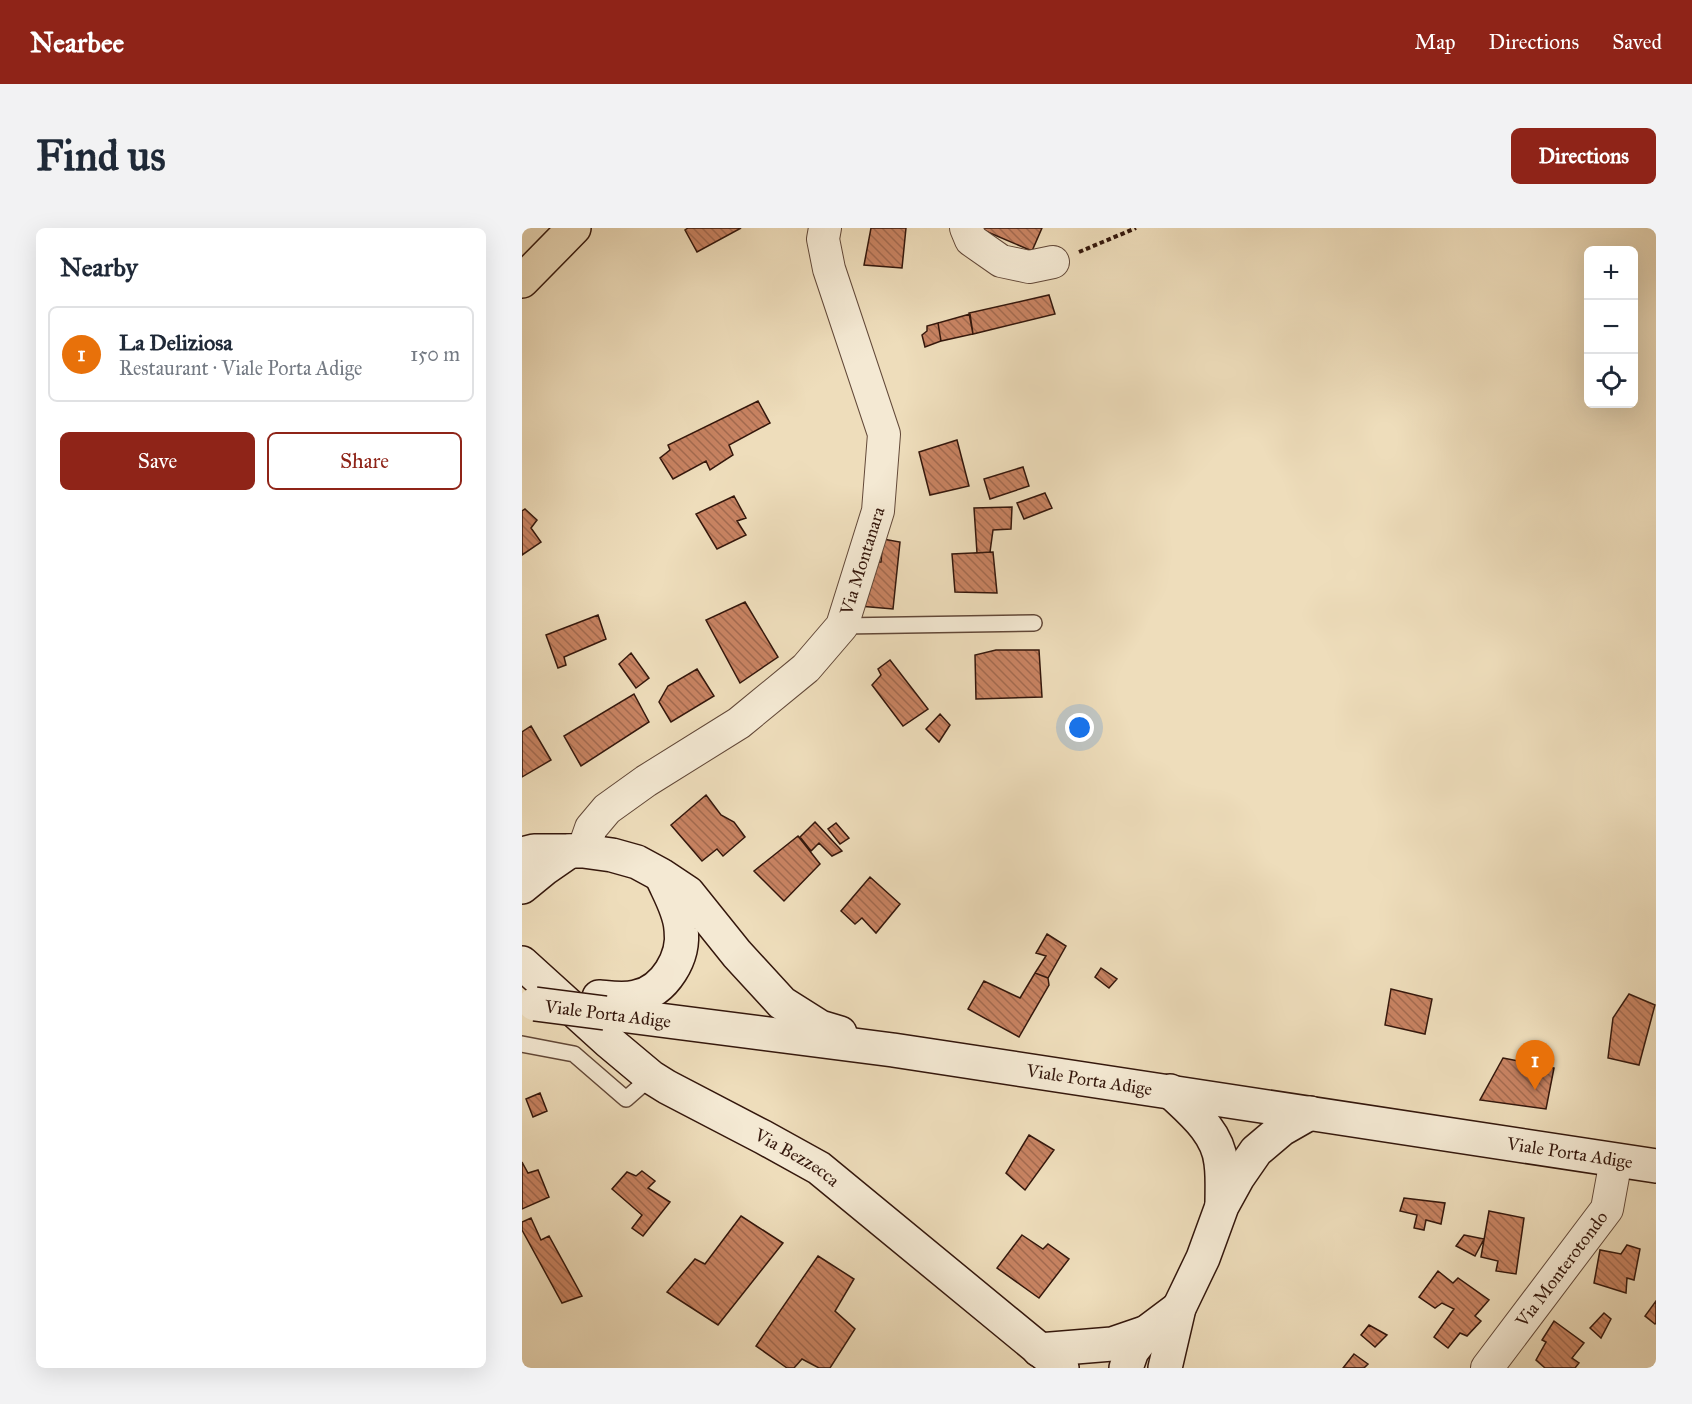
<!DOCTYPE html>
<html lang="en">
<head>
<meta charset="utf-8">
<style>
	:root { --surface:#fff; --page:#f2f2f3; --text:#1f2937; --muted:#747a83; --line:#e0e1e3; --accent:#8f2418 }
	body { margin:0; font-family:"IM FELL Great Primer",serif; background:var(--page); color:var(--text) }
	.controls { position:absolute; right:18px; top:18px; display:grid; overflow:hidden; border-radius:9px; box-shadow:0 6px 24px #0002 }
	.controls button { width:54px; height:54px; display:grid; place-items:center; padding:0; border:0; border-bottom:2px solid var(--line); background:var(--surface); color:var(--text); font:30px sans-serif }
	.you { position:absolute; left:558px; top:500px; width:21px; height:21px; margin:-15px; border:4px solid #fff; border-radius:50%; background:#1a73e8; box-shadow:0 0 0 9px #1a73e833 }
	.badge { display:grid; place-items:center; width:39px; height:39px; border-radius:50%; background:var(--accent); color:#fff; font-size:20px; font-weight:700 }
	.pin { position:absolute; translate:-50% -50px; filter:drop-shadow(0 2px 3px #0008) }
	.pin::after { content:''; position:absolute; top:32px; width:21px; height:18px; background:inherit; clip-path:polygon(0 0,100% 0,50% 100%) }
	.list { margin:0; padding:0; list-style:none }
	h2 { display:flex; justify-content:space-between; align-items:center; height:78px; margin:0; padding:0 24px; font-size:26px }
	h2 small { font-size:20px; font-weight:400; color:var(--muted) }
	.list li { display:grid; grid-template-columns:39px 1fr auto; gap:18px; align-items:center; box-sizing:border-box; height:96px; margin:0 12px 12px; padding:0 12px; border:2px solid var(--line); border-radius:9px }
	.list b { display:block; font-size:22px; white-space:nowrap }
	.list p { margin:0; font-size:20px; white-space:nowrap; color:var(--muted) }
	.list em { font-size:20px; font-style:normal; color:var(--muted) }
	.actions { display:flex; gap:12px; padding:18px 24px }
	.actions a { flex:1; padding:14px 0; border:2px solid var(--accent); border-radius:9px; text-align:center; font-size:21px; color:var(--accent) }
	.actions .main { background:var(--accent); color:#fff }
	.icon { flex:none; width:33px; height:33px; fill:none; stroke:currentColor; stroke-width:2; stroke-linecap:round; stroke-linejoin:round }
	.map { position:relative; flex:none; width:1134px; height:1140px; overflow:hidden; border-radius:9px }
	header { display:flex; align-items:center; gap:36px; box-sizing:border-box; height:84px; padding:0 30px; background:var(--accent); color:#fff }
	header strong { font-size:28px }
	nav { display:flex; gap:33px; margin-inline-start:auto; font-size:21px }
	.intro { display:flex; align-items:center; justify-content:space-between; box-sizing:border-box; height:144px; padding:0 36px }
	h1 { margin:0; font-size:42px }
	.button { padding:15px 27px; border-radius:9px; background:var(--accent); color:#fff; font-size:21px; font-weight:700 }
	main { display:flex; gap:36px; padding:0 36px }
	aside { flex:1; background:var(--surface); border-radius:9px; box-shadow:0 6px 24px #0002 }
	.map>svg:first-child { display:block }
	.building { fill:url(#building-back-hatch); stroke:#34170c; stroke-width:1.5 }
	.lines { fill:none; stroke-linecap:round; stroke-linejoin:round }
	.lane-casing { stroke:#624838; stroke-width:18 }
	.street-casing { stroke:#624838; stroke-width:34 }
	.secondary-casing { stroke:#34170c; stroke-width:36 }
	.primary-casing { stroke:#34170c; stroke-width:36 }
	.path { stroke:#34170c; stroke-width:4; stroke-dasharray:4.5 3; stroke-linecap:butt }
	.lane { stroke:#f4e9d3; stroke-width:15 }
	.street { stroke:#f4e9d3; stroke-width:32 }
	.secondary { stroke:#f4e9d3; stroke-width:33 }
	.primary { stroke:#edb; stroke-width:33 }
	.secondary-bridge-casing { stroke:#34170c; stroke-width:36; stroke-linecap:butt }
	.secondary-bridge { stroke:#f4e9d3; stroke-width:33 }
	.labels { text-anchor:middle; dominant-baseline:central; stroke-width:6; stroke-linejoin:round; paint-order:stroke }
	.street-label { font-size:18px; fill:#34170c; stroke:#f4e9d3 }
</style>
</head>
<body>
<header>
<strong>Nearbee</strong>
<nav><a>Map</a><a>Directions</a><a>Saved</a></nav>
</header>
<div class="intro"><h1>Find us</h1><a class="button">Directions</a></div>
<main>
<aside>
<h2>Nearby<small></small></h2>
<ul class="list">
<li><span class="badge" style="background:#e8710a">1</span><div><b>La Deliziosa</b><p>Restaurant · Viale Porta Adige</p></div><em>150 m</em></li>
</ul>
<div class="actions"><a class="main">Save</a><a>Share</a></div>
</aside>
<div class="map">
<svg width="1134" height="1140" viewBox="0 0 1134 1140">
	<defs>
		<pattern id="building-back-hatch" width="6" height="6" patternUnits="userSpaceOnUse" patternTransform="scale(1.5)"><rect width="6" height="6" fill="#c88362"/><path d="M-1 5l2 2M0 0l6 6M5-1l2 2" fill="none" stroke="#a36a4f"/></pattern>
	</defs>
	<rect width="100%" height="100%" fill="#edb"/>
	<filter id="stains"><feTurbulence type="fractalNoise" baseFrequency=".00333" numOctaves="4"/><feColorMatrix values="0 0 0 0 .2 0 0 0 0 .09 0 0 0 0 .02 0 0 0 .5 -.17"/></filter>
	<radialGradient id="worn" r=".72"><stop offset=".6" stop-color="#630" stop-opacity="0"/><stop offset="1" stop-color="#630" stop-opacity=".3"/></radialGradient>
	<path class="building" d="M166,0H219L175,24L163,2Z
		M349,0H384L380,40L342,37Z
		M462,0H520L510,23L461,2Z
		M527,67L533,86L451,106L447,85Z
		M448,86L451,106L419,113L416,95Z
		M416,95L419,113L403,119L400,107L405,103V98Z
		M236,173L248,195L207,217L211,227L188,242L184,233L151,251L138,230L148,222L146,217Z
		M435,212L447,258L408,267L397,224Z
		M501,239L507,258L468,271L462,251Z
		M523,265L530,280L502,291L495,275Z
		M212,268L224,290L215,293L224,307L195,321L174,286Z
		M490,279L489,301L471,302L468,324L455,325L452,280Z
		M3,281L15,292L9,300L19,314L0,327V283Z
		M361,311L378,314L371,381L337,378L340,335L359,334Z
		M471,324L475,365L433,364L430,326Z
		M223,374L256,429L218,455L184,392Z
		M76,387L84,411L42,429L44,437L36,440L24,407Z
		M474,422H517L520,469L454,471L453,427Z
		M109,425L127,450L114,460L97,436Z
		M368,432L406,481L381,498L350,457L359,447L356,441Z
		M175,441L192,468L149,494L137,474L146,458Z
		M112,466L127,494L59,538L42,508Z
		M418,486L428,497L417,514L404,501Z
		M9,498L29,532L0,549V504Z
		M184,567L199,587L212,594L223,609L201,628L195,621L180,633L149,597Z
		M293,594L320,623L310,628L297,615L289,623L278,609Z
		M314,595L327,610L318,616L306,601Z
		M276,608L298,636L262,673L232,643Z
		M348,649L378,676L354,705L340,690L333,696L319,683Z
		M525,706L544,718L526,750L513,745L524,728L514,725Z
		M579,740L595,751L587,760L573,749Z
		M513,745L526,750L527,757L497,809L446,781L462,753L498,770Z
		M869,761L910,771L903,806L863,797Z
		M1107,766L1133,777L1117,837L1086,830L1091,790Z
		M981,830L1032,840L1024,881L958,872Z
		M18,865L25,883L11,889L4,871Z
		M507,907L532,922L503,962L484,945Z
		M0,934L6,945L16,942L27,969L0,981Z
		M120,943L133,953L126,960L148,974L121,1008L110,1000L120,987L90,961L105,944L114,948Z
		M882,970L923,975L919,996L904,992L902,1002L892,1000L895,987L878,983Z
		M967,983L1002,990L994,1046L974,1043L976,1033L959,1029Z
		M219,988L261,1015L196,1097L145,1064L173,1031L183,1036Z
		M9,990L19,1012L27,1008L60,1068L40,1075L0,1002V994Z
		M500,1007L521,1021L526,1016L547,1031L517,1070L475,1040Z
		M942,1007L962,1011L953,1028L934,1018Z
		M1105,1017L1118,1021L1112,1052L1105,1050L1104,1065L1072,1055L1078,1022L1099,1026Z
		M296,1028L332,1051L313,1083L333,1101L308,1140H297L280,1131L272,1140H265L234,1118Z
		M916,1043L931,1055L936,1050L967,1072L953,1088L959,1093L945,1108L938,1105L926,1120L912,1109L932,1081L920,1075L913,1080L897,1069Z
		M1134,1073V1095L1133,1096L1123,1088Z
		M1082,1085L1089,1091L1079,1110L1068,1100Z
		M1032,1093L1062,1115L1050,1130L1057,1135L1053,1140H1023L1014,1132L1024,1114L1020,1112Z
		M847,1097L865,1107L853,1119L839,1107Z
		M832,1126L846,1136L842,1140H821Z"/>
	<g class="lines">
		<g class="lane-casing">
			<path id="lane" d="M320,398L512,395
				M0,816L52,826L104,871L129,849"/>
		</g>
		<g class="street-casing">
			<g id="street">
				<path d="M444,0L449,12L479,33L507,39L531,34"/>
				<path id="s1" d="M61,623L69,600L85,581L124,553L217,495L284,440L320,398L356,283L362,206L307,41L301,11L303,0"/>
				<path id="s2" d="M965,1140L1085,981L1094,932"/>
			</g>
		</g>
		<g class="secondary-casing">
			<g id="secondary">
				<path d="M0,626L12,623H61L90,627L115,634L139,647L166,665L215,726L260,775L298,799L318,805"/>
				<path d="M0,659L22,641L48,623"/>
				<path id="s3" d="M0,735L86,813L129,849L145,859L241,909L297,940L540,1140"/>
				<path d="M77,769C89,770 102,772 114,769C143,763 163,729 159,701C158,683 147,665 140,649"/>
				<path id="s4" d="M83,785L371,822L1134,938"/>
				<path d="M648,863C669,883 696,904 699,935C701,949 700,963 700,977"/>
				<path d="M517,1122L590,1116L625,1104L657,1080"/>
				<path d="M604,1140L610,1123L625,1104"/>
				<path d="M643,1140L657,1080L681,1030L700,978L716,949L734,923L760,901L788,885"/>
			</g>
		</g>
		<g class="primary-casing">
			<path id="primary" d="M0,53L52,0"/>
		</g>
		<path class="path" d="M557,24L614,0"/>
		<use href="#lane" class="lane"/>
		<use href="#street" class="street"/>
		<use href="#secondary" class="secondary"/>
		<use href="#primary" class="primary"/>
		<g class="secondary-bridge-casing">
			<path id="secondary-bridge" d="M13,776L83,785"/>
		</g>
		<use href="#secondary-bridge" class="secondary-bridge"/>
	</g>
	<g class="labels">
		<g class="street-label">
			<text stroke="none"><textPath href="#s1" startOffset="417">Via Montanara</textPath></text>
			<text transform="translate(86 786) rotate(7)">Viale Porta Adige</text>
			<text stroke="none"><textPath href="#s4" startOffset="489">Viale Porta Adige</textPath></text>
			<text stroke="none"><textPath href="#s4" startOffset="975">Viale Porta Adige</textPath></text>
			<text stroke="none"><textPath href="#s3" startOffset="339">Via Bezzecca</textPath></text>
			<text stroke="none"><textPath href="#s2" startOffset="124">Via Monterotondo</textPath></text>
		</g>
	</g>
	<rect width="100%" height="100%" filter="url(#stains)"/>
	<rect width="100%" height="100%" fill="url(#worn)"/>
</svg>
<div class="controls">
<button>+</button>
<button>−</button>
<button><svg class="icon" aria-label="locate" viewBox="0 0 24 24"><circle cx="12" cy="12" r="6"/><path d="M12 2v4M12 18v4M2 12h4M18 12h4"/></svg></button>
</div>
<div class="you"></div>
<div class="pin badge" style="left:1013px;top:862px;background:#e8710a">1</div>
</div>
</main>
</body>
</html>
